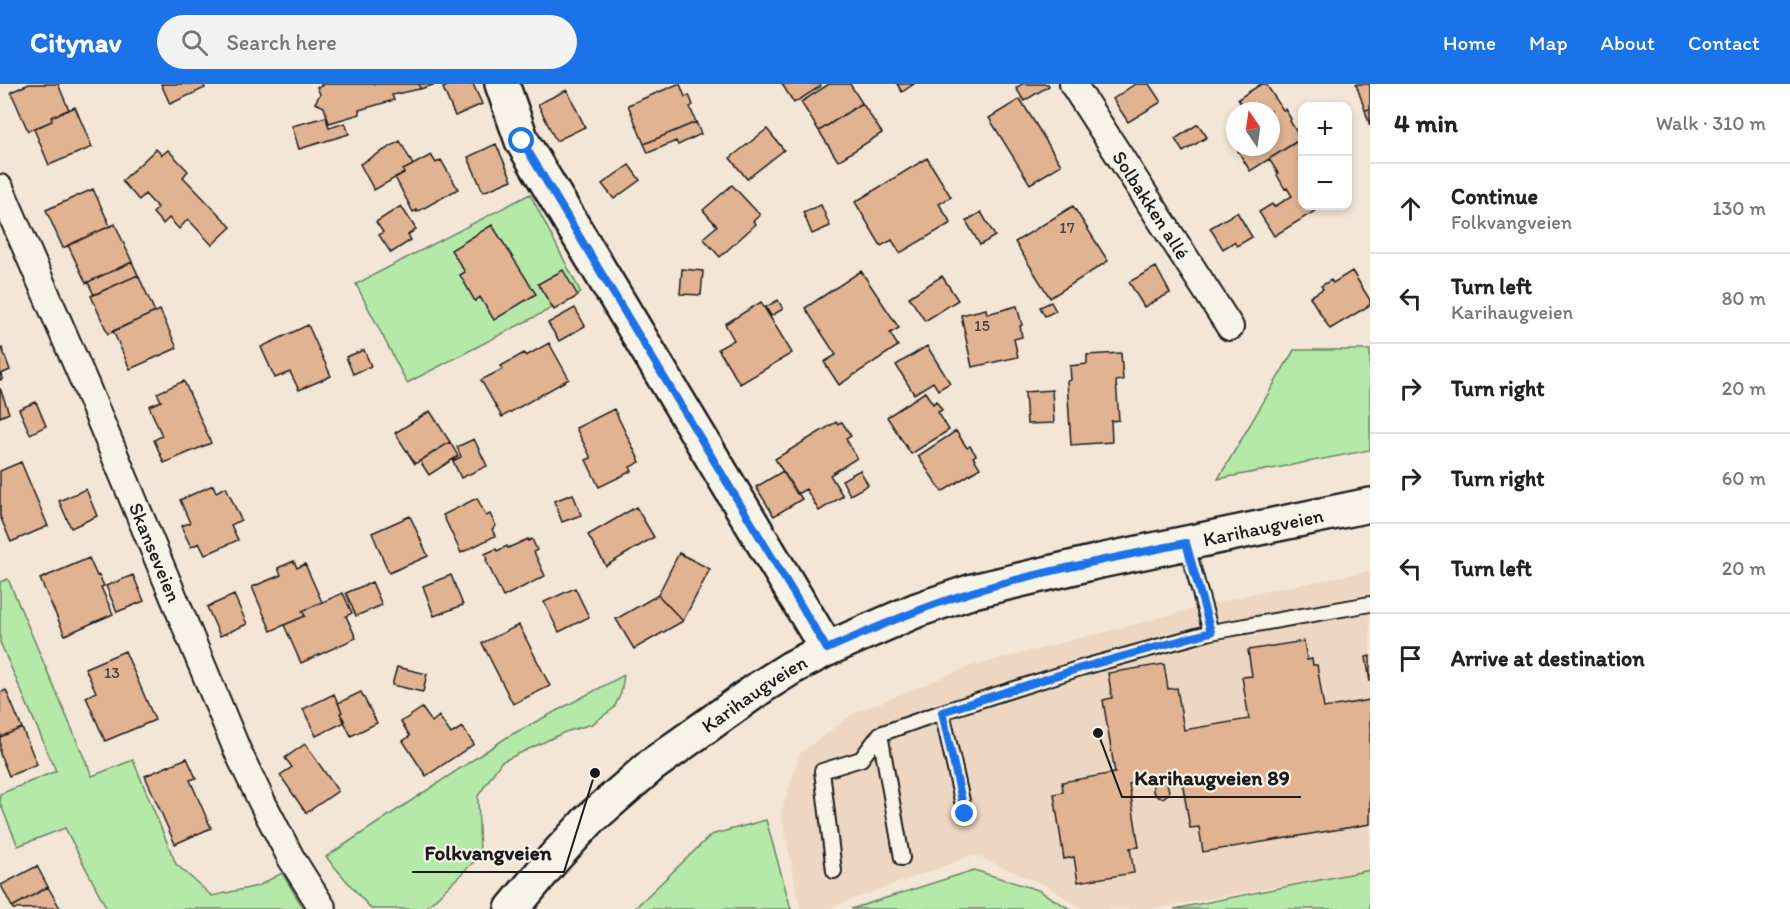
<!DOCTYPE html>
<html lang="en">
<head>
<meta charset="utf-8">
<style>
	:root { --surface:#fff; --page:#f2f2f2; --text:#222; --muted:#767676; --line:#e0e0e0; --accent:#1a73e8 }
	body { margin:0; font-family:Itim,sans-serif; background:var(--page); color:var(--text) }
	.controls { position:absolute; right:18px; top:18px; display:grid; overflow:hidden; border-radius:12px; box-shadow:0 3px 9px #0003 }
	.controls button { width:54px; height:54px; display:grid; place-items:center; padding:0; border:0; border-bottom:2px solid var(--line); background:var(--surface); color:var(--text); font:30px sans-serif }
	.compass { position:absolute; left:1226px; top:18px; width:54px; height:54px; border-radius:50%; background:var(--surface); box-shadow:0 3px 9px #0003; rotate:347deg }
	.stop { position:absolute; width:18px; height:18px; margin:-14px; border:4px solid #1a73e8; border-radius:50%; background:#fff }
	.stop.end { background:#1a73e8; border-color:#fff; box-shadow:0 2px 6px #0008 }
	.list { margin:0; padding:0; list-style:none }
	h2 { display:flex; justify-content:space-between; align-items:center; height:78px; margin:0; padding:0 24px; font-size:26px }
	h2 small { font-size:20px; font-weight:400; color:var(--muted) }
	.list li { display:grid; grid-template-columns:39px 1fr auto; gap:18px; align-items:center; box-sizing:border-box; height:90px; padding:0 24px; border-top:2px solid var(--line) }
	.list b { display:block; font-size:22px; white-space:nowrap }
	.list p { margin:0; font-size:20px; white-space:nowrap; color:var(--muted) }
	.list em { font-size:20px; font-style:normal; color:var(--muted) }
	.icon { flex:none; width:33px; height:33px; fill:none; stroke:currentColor; stroke-width:2; stroke-linecap:round; stroke-linejoin:round }
	.map { position:relative; flex:none; width:1370px; height:825px; overflow:hidden }
	header { display:flex; align-items:center; gap:36px; box-sizing:border-box; height:84px; padding:0 30px; background:var(--accent); color:#fff }
	header strong { font-size:28px }
	nav { display:flex; gap:33px; margin-inline-start:auto; font-size:21px }
	.search { width:420px; height:54px; background:var(--page); display:flex; align-items:center; gap:15px; box-sizing:border-box; padding:0 21px; border-radius:33px; color:var(--muted); font-size:22px }
	main { display:flex }
	aside { flex:1; background:var(--surface) }
	.map>svg:first-child { display:block }
	.built { fill:#eed7c2 }
	.green { fill:#b4e9aa; stroke:#688263; stroke-width:1.5 }
	.building { fill:#e1b392; stroke:#1c1c1c; stroke-width:1.5 }
	.lines { fill:none; stroke-linecap:round; stroke-linejoin:round }
	.lane-casing { stroke:#1c1c1c; stroke-width:18 }
	.street-casing { stroke:#1c1c1c; stroke-width:30 }
	.secondary-casing { stroke:#1c1c1c; stroke-width:38 }
	.lane { stroke:#f7f3e8; stroke-width:14 }
	.street { stroke:#f7f3e8; stroke-width:26 }
	.secondary { stroke:#f7f3e8; stroke-width:33 }
	.route { stroke:#1a73e8; stroke-width:8 }
	.labels { text-anchor:middle; dominant-baseline:central; stroke-width:4.5; stroke-linejoin:round; paint-order:stroke }
	.number-label { font-size:16px; fill:#4d423a }
	.street-label { font-size:20px; fill:#1c1c1c; stroke:#f7f3e8 }
	.leader { fill:none; stroke:#1c1c1c; stroke-width:2 }
	.callout-dot { fill:#1c1c1c; stroke:#f7f3e8; stroke-width:2 }
	.callout-label { font-size:21px; text-anchor:middle; font-weight:bold; fill:#1c1c1c; stroke:#f7f3e8; stroke-width:4.5; stroke-linejoin:round; paint-order:stroke }
</style>
</head>
<body>
<header>
<strong>Citynav</strong>
<div class="search"><svg class="icon" aria-label="search" viewBox="0 0 24 24"><circle cx="10" cy="10" r="6"/><path d="M15 15l6 6"/></svg>Search here</div>
<nav><a>Home</a><a>Map</a><a>About</a><a>Contact</a></nav>
</header>
<main>
<div class="map">
<svg width="1370" height="825" viewBox="0 0 1370 825">
	<rect width="100%" height="100%" fill="#f3e6d7"/>
	<filter id="ink" filterUnits="userSpaceOnUse"><feTurbulence type="fractalNoise" baseFrequency=".0167" numOctaves="2"/><feDisplacementMap in="SourceGraphic" scale="12" xChannelSelector="R" yChannelSelector="G"/><feConvolveMatrix kernelMatrix="1 2 1 2 8 2 1 2 1" color-interpolation-filters="sRGB"/></filter>
	<g filter="url(#ink)">
		<path class="built" d="M1370,487V786L1153,825H1082L1049,803L974,771L827,825H800L781,729L800,669L854,629L968,583L1254,509Z"/>
		<path class="green" d="M530,110L581,209L407,299L356,200Z
			M1294,266H1370V366L1218,395Z
			M8,495L92,692L133,676L176,780L212,812L258,802L282,789L304,825H107L65,744L18,762L0,719V710L56,687L0,558V498Z
			M624,591L621,609L614,624L592,640L565,648L501,678L478,712L480,772L425,825H371L326,773L509,652Z
			M766,736L791,825H634L711,751Z
			M974,786L1038,806L1070,825H851Z
			M1370,786V825H1174Z"/>
		<path class="building" d="M29,0H58L69,26L51,33L52,37L28,47L11,8Z
			M161,0H203L205,4L170,20Z
			M321,0H419L420,5L392,11L394,16L359,26L360,30L329,39L324,23L315,19L320,10L317,3L322,2Z
			M419,0H436L420,5Z
			M451,0H473L482,20L455,32L443,4Z
			M678,0H680L685,13L689,11L693,21L690,23L696,38L644,60L628,21Z
			M782,0H820L821,2L794,19Z
			M829,0H850L862,19L819,47L801,18Z
			M897,0H914L902,8Z
			M1022,0H1048L1049,2L1024,17L1016,4Z
			M1135,0H1149L1161,18L1128,38L1113,15Z
			M1261,0H1266L1283,26L1285,25L1291,35L1290,37L1301,55L1250,87L1238,67L1244,63H1271V27H1245L1238,15Z
			M1356,0H1370V25L1365,26Z
			M567,6L585,43L556,57L538,20Z
			M1020,15L1061,81L1030,100L989,34Z
			M862,19L882,49L838,77L819,47Z
			M75,23L92,63L49,81L34,45L52,37L51,33Z
			M1370,25V42L1365,26Z
			M326,33L329,44L345,39L349,50L299,65L292,42Z
			M696,38L701,50L678,61L676,57L648,69L644,60Z
			M1198,40L1207,53L1183,68L1175,55Z
			M767,45L784,66L747,95L730,74Z
			M400,57L413,81L403,86L404,89L374,106L360,80Z
			M1297,57L1302,66V122H1323L1274,152L1259,128L1272,120L1274,123L1292,112L1287,104L1285,105L1277,91L1278,89L1269,75Z
			M496,60L512,96L483,108L468,73Z
			M156,65L162,71L168,66L188,87L183,93L231,143L212,161L188,135L179,145L169,134L163,140L153,129L158,124L145,110L139,116L122,97Z
			M431,71L436,79L441,76L458,105L417,128V126L413,128L395,93L404,89L403,86Z
			M927,74L951,113L939,120L951,139L900,169L892,156L881,162L855,118Z
			M629,81L640,96L614,115L602,100Z
			M732,101L760,131L753,137L756,140L720,173L703,154L717,142L703,126Z
			M93,105L110,142L63,164L46,126Z
			M821,121L830,142L812,150L803,128Z
			M401,122L416,145L408,151L411,156L391,169L379,151L383,148L376,138Z
			M1073,122L1108,177L1050,214L1015,158Z
			M981,128L995,152L980,161L966,137Z
			M1237,128L1252,153L1237,162L1234,158L1223,165L1210,144Z
			M115,140L132,178L86,199L68,161Z
			M492,141L536,210L494,236L480,213L475,217L460,191L465,188L451,166Z
			M132,178L138,191L94,211L88,198Z
			M1156,183L1170,209L1144,223L1129,198Z
			M682,185L703,187L701,211L680,210Z
			M563,186L578,212L554,226L538,200Z
			M861,187L899,244L890,249L898,262L839,301L824,278L836,271L805,224Z
			M1352,187L1370,216V221L1330,245L1310,213L1323,205L1321,202L1331,196L1333,199Z
			M138,191L155,228L108,250L91,212Z
			M942,192L958,216L925,237L909,213Z
			M778,216L783,225L771,232L766,223Z
			M761,218L792,269L740,300L718,265L734,256L725,240Z
			M1051,218L1056,227L1045,232L1040,223Z
			M1017,222L1022,241L1020,242L1022,253L1014,255L1018,273L972,283L961,231L986,225L987,230Z
			M575,224L585,242L559,257L548,239Z
			M160,226L177,264L130,285L113,247Z
			M308,241L331,292L299,306L290,288L275,294L261,263Z
			M549,259L569,295L502,333L481,296L503,285L501,282L524,269L526,272Z
			M927,262L950,299L938,306L933,298L914,310L896,281Z
			M2,264L10,286L1,290L3,295L0,296V265Z
			M364,266L371,282L353,290L346,273Z
			M1121,269L1123,296L1116,297L1119,336L1111,337L1112,358L1071,361L1067,297L1071,296L1070,282L1087,280V271Z
			M184,297L211,359L164,379L154,356L162,352L149,322L161,317L157,309Z
			M0,304L9,329L0,333Z
			M1052,306L1054,339L1027,340L1025,308Z
			M925,308L933,320L936,317L942,326L938,328L949,346L911,370L887,333Z
			M36,318L46,342L30,350L19,325Z
			M614,325L640,378L630,383L632,387L599,403L586,376L591,374L576,344Z
			M430,327L450,358L415,380L395,349Z
			M836,338L837,340L842,338L851,352L846,355L857,374L830,391L843,412L819,427L806,405L797,410L775,375Z
			M956,347L967,364L970,362L976,371L973,373L980,384L942,408L918,372Z
			M474,355L487,382L461,394L453,377L461,373L457,363Z
			M450,358L458,372L429,391L420,377Z
			M21,378L48,442L11,458L0,432V387Z
			M860,386L868,401L850,411L842,396Z
			M783,387L797,410L798,409L802,415L774,432L756,403Z
			M213,401L216,408L226,403L241,436L231,441L238,456L205,471L199,459L191,463L181,442L190,439L180,416Z
			M86,405L97,432L71,444L59,417Z
			M573,410L581,431L562,438L554,417Z
			M477,414L486,432L490,430L496,442L492,445L495,452L461,469L443,431Z
			M636,423L654,453L606,482L588,451Z
			M410,432L428,472L389,489L372,449Z
			M528,455V457L532,455L537,466L534,468L545,492L503,513L486,476L487,475L485,470L496,465L497,467L507,462L508,464Z
			M679,469L710,485L683,537L658,511Z
			M89,474L97,492L99,491L104,502L101,503L113,530L65,551L40,495Z
			M294,477L297,484L305,480L322,518L302,527L305,532L271,547L252,503L281,491L278,484Z
			M133,491L144,517L117,528L106,502Z
			M451,491L463,521L434,532L423,502Z
			M372,498L382,521L356,532L346,509Z
			M575,504L589,533L559,548L544,518Z
			M343,509L352,529L346,532L356,554L301,579L284,541L305,532L302,527Z
			M234,511L247,540L220,552L207,523Z
			M658,511L683,537L634,565L616,535Z
			M519,541L550,602L513,620L482,559Z
			M1304,557L1307,576L1312,575L1313,581H1317L1324,624L1370,616V740L1203,768L1199,743L1190,744L1181,691L1165,693L1169,707L1168,710L1163,714L1158,713L1153,708V695L1129,700L1139,763L1130,764L1134,789L1078,798L1074,773L1064,775L1054,710L1063,708L1062,698L1115,689L1103,616L1112,614L1108,589L1164,580L1168,605L1177,604L1184,646L1249,635L1242,593L1252,592L1248,566Z
			M125,567L155,636L105,657L86,613L96,608L85,584Z
			M1370,572V598L1366,573Z
			M397,583L427,590L423,608L392,601Z
			M6,606L22,644L0,653V609Z
			M361,608L377,639L351,652L340,629L342,628L338,619Z
			M334,610L342,628L340,629L345,638L316,652L303,625Z
			M422,624L432,638L439,632L451,650L462,643L474,660L426,692L403,657L410,652L401,638Z
			M22,644L37,680L9,692L0,670V653Z
			M305,660L338,707L306,729L280,691L292,683L285,674Z
			M187,674L196,694L190,696L211,744L175,760L145,692Z
			M37,782L48,803L12,823L1,801Z
			M48,803L60,824L13,825L12,823Z"/>
		<g class="lines">
			<g class="lane-casing">
				<path id="lane" d="M1186,459L1211,548
					M942,628L965,730
					M880,650L902,774
					M834,787L822,687L861,675L880,650L942,628L1084,583L1211,548L1370,520"/>
			</g>
			<g class="street-casing">
				<g id="street">
					<path id="s1" d="M1073,0L1230,243"/>
					<path id="s2" d="M0,104L86,302L238,668L262,718L291,774L323,825"/>
				</g>
			</g>
			<g class="secondary-casing">
				<g id="secondary">
					<path d="M502,0L522,57L827,565"/>
					<path id="s3" d="M512,825L554,774L589,736L652,681L761,603L791,584L827,565L917,526L973,507L1100,477L1370,421"/>
				</g>
			</g>
			<use href="#lane" class="lane"/>
			<use href="#street" class="street"/>
			<use href="#secondary" class="secondary"/>
		</g>
	</g>
	<g class="lines" filter="url(#ink)">
		<path class="route" d="M522,57L827,565C875,544 922,523 972,508C1042,487 1115,474 1186,459L1211,548L1084,583L942,628L965,730"/>
	</g>
	<g class="labels">
		<g class="number-label">
			<text x="1067" y="143">17</text>
			<text x="982" y="241">15</text>
			<text x="112" y="588">13</text>
		</g>
		<g class="street-label">
			<text stroke="none"><textPath href="#s1" startOffset="144">Solbakken allé</textPath></text>
			<text stroke="none"><textPath href="#s3" startOffset="866">Karihaugveien</textPath></text>
			<text stroke="none"><textPath href="#s2" startOffset="396">Skanseveien</textPath></text>
			<text stroke="none"><textPath href="#s3" startOffset="326">Karihaugveien</textPath></text>
		</g>
	</g>
	<path class="leader" d="M1098 649L1122 713H1301M595 689L564 788H412"/>
	<g class="callout-dot">
		<circle cx="1098" cy="649" r="6"/>
		<circle cx="595" cy="689" r="6"/>
	</g>
	<g class="callout-label">
		<text x="1212" y="701">Karihaugveien 89</text>
		<text x="488" y="776">Folkvangveien</text>
	</g>
</svg>
<div class="controls">
<button>+</button>
<button>−</button>
</div>
<svg class="compass" viewBox="-18 -18 36 36"><path d="M0-13l5 13h-10z" fill="#e53935"/><path d="M0 13l5-13h-10z" fill="#767676"/></svg>
<div class="stop" style="left:522px;top:57px"></div>
<div class="stop end" style="left:965px;top:730px"></div>
</div>
<aside>
<h2>4 min<small>Walk · 310 m</small></h2>
<ul class="list">
<li><svg class="icon" aria-label="ahead" viewBox="0 0 24 24"><path d="M12 20V5M6 11l6-6 6 6"/></svg><div><b>Continue</b><p>Folkvangveien</p></div><em>130 m</em></li>
<li><svg class="icon" aria-label="left" viewBox="0 0 24 24"><path d="M17 20v-9H6M10 6l-5 5 5 5"/></svg><div><b>Turn left</b><p>Karihaugveien</p></div><em>80 m</em></li>
<li><svg class="icon" aria-label="right" viewBox="0 0 24 24"><path d="M7 20v-9h11M14 6l5 5-5 5"/></svg><div><b>Turn right</b></div><em>20 m</em></li>
<li><svg class="icon" aria-label="right" viewBox="0 0 24 24"><path d="M7 20v-9h11M14 6l5 5-5 5"/></svg><div><b>Turn right</b></div><em>60 m</em></li>
<li><svg class="icon" aria-label="left" viewBox="0 0 24 24"><path d="M17 20v-9H6M10 6l-5 5 5 5"/></svg><div><b>Turn left</b></div><em>20 m</em></li>
<li><svg class="icon" aria-label="arrive" viewBox="0 0 24 24"><path d="M6 21V4h12l-3 4 3 4H6"/></svg><div><b>Arrive at destination</b></div></li>
</ul>
</aside>
</main>
</body>
</html>
